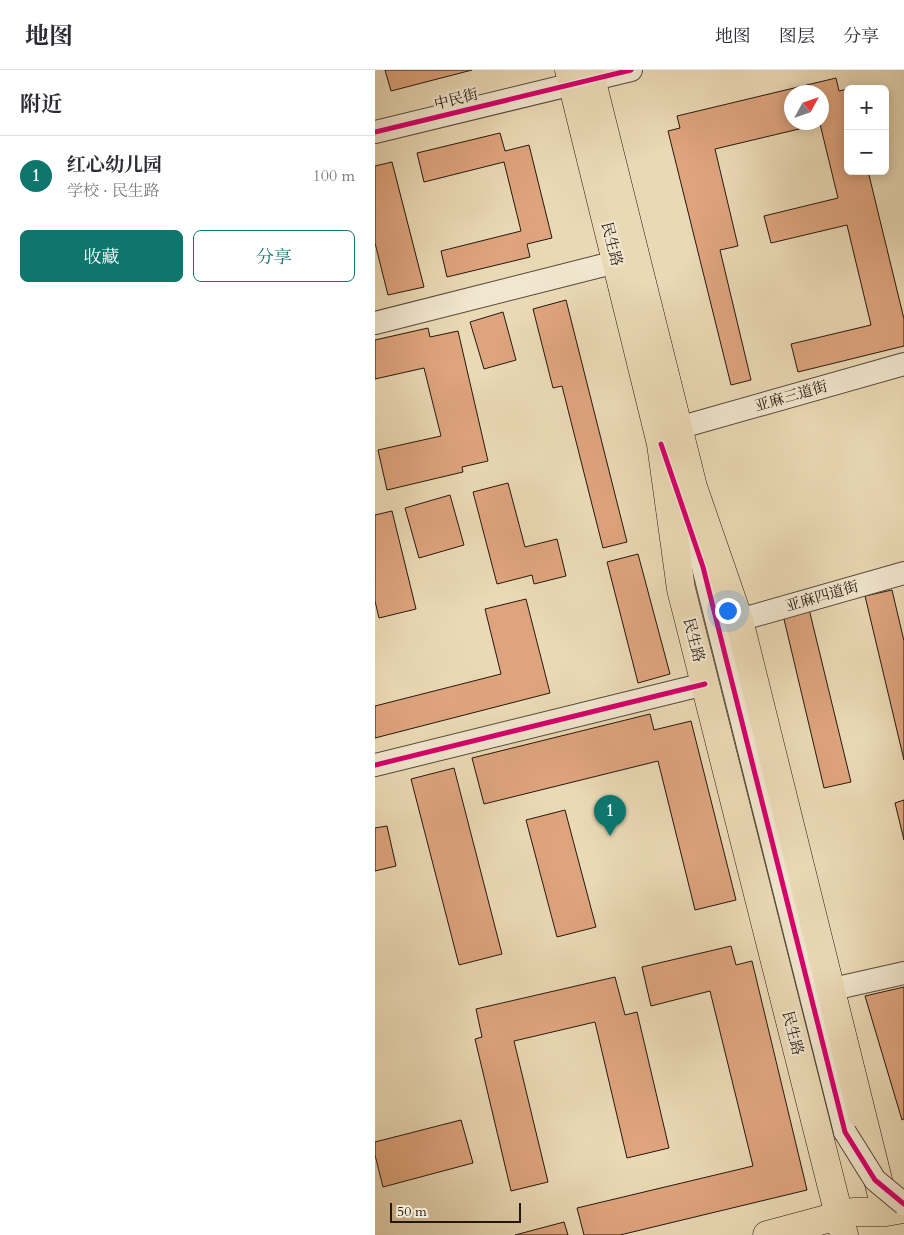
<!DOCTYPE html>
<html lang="zh">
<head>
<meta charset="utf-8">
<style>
	:root { --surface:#fff; --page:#f2f2f3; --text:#2b2b33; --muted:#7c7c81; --line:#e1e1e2; --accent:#0f766e }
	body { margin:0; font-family:Cardo,"Noto Serif SC",serif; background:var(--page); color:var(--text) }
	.controls { position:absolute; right:15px; top:15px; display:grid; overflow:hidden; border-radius:8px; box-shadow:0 2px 12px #0003 }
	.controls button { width:45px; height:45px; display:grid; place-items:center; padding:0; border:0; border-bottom:1px solid var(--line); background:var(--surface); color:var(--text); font:25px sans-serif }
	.compass { position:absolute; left:409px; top:15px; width:45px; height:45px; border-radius:50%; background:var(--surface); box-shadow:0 2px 12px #0003; rotate:50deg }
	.scale { position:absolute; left:15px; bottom:12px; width:131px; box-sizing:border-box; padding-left:5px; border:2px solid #251710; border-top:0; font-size:14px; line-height:18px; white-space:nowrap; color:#251710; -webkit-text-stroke:4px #f1e6cf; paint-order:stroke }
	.you { position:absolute; left:352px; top:540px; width:18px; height:18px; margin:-12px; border:4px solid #fff; border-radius:50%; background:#1a73e8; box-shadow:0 0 0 8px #1a73e833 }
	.badge { display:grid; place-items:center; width:32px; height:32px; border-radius:50%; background:var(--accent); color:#fff; font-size:16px; font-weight:700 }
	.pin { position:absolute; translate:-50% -41px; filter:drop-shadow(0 1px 2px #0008) }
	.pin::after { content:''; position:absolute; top:26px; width:18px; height:15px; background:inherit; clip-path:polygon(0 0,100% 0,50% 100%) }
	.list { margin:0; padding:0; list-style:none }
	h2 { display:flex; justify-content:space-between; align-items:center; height:65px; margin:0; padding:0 20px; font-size:21px }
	h2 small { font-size:16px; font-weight:400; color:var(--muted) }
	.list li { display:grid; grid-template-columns:32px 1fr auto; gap:15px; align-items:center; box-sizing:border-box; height:80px; padding:0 20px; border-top:1px solid var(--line) }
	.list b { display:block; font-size:19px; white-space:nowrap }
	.list p { margin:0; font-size:16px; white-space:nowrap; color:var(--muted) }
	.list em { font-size:16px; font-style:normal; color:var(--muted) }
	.actions { display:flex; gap:10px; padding:15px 20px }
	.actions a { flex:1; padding:11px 0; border:1px solid var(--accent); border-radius:8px; text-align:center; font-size:18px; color:var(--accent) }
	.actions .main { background:var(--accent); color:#fff }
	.map { position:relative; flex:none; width:529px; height:1165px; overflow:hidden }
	header { display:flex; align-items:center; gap:30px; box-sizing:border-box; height:70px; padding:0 25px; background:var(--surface); border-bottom:1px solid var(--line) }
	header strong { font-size:24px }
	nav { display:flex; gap:28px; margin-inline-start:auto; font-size:18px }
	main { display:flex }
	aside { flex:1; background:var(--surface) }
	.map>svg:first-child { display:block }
	.building { fill:#dea47d; stroke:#251710; fill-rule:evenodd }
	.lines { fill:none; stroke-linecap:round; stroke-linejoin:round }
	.minor-casing { stroke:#564839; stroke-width:24 }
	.major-casing { stroke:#251710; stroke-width:29 }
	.minor { stroke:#f1e6cf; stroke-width:22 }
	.major { stroke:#ead9b5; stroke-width:28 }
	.minor-bridge-casing { stroke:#564839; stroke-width:24; stroke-linecap:butt }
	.minor-bridge { stroke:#f1e6cf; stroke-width:22 }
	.cycleway-casing { stroke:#f1e6cf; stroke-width:8 }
	.cycleway { stroke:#d6006c; stroke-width:5 }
	.labels { text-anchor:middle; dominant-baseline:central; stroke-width:4.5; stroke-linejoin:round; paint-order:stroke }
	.street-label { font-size:15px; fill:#251710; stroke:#f1e6cf }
</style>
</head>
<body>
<header>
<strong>地图</strong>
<nav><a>地图</a><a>图层</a><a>分享</a></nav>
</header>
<main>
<aside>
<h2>附近<small></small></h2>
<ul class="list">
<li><span class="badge">1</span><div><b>红心幼儿园</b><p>学校 · 民生路</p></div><em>100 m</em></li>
</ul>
<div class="actions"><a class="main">收藏</a><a>分享</a></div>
</aside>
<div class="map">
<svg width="529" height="1165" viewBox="0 0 529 1165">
	<rect width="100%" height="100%" fill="#ead9b5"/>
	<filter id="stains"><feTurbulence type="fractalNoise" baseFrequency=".004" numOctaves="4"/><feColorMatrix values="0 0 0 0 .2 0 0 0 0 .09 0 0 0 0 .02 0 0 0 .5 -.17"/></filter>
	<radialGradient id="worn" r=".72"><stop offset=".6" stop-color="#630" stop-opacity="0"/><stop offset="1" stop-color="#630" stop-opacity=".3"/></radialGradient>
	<path class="building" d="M10,0H97L16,21Z
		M461,8L464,21L473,19V101H493L529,249V276L423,302L416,274L496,255L472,155L396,173L389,146L463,128L445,54L340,79L363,176L345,180L376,310L356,315L293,61L305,58L302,46ZM417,22H447V52H417Z
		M125,63L130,81L154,75L177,168L152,174L155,187L72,207L66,181L146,161L129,92L49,112L42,83Z
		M17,92L49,217L13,225L0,173V96Z
		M191,230L252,472L228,478L187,316L178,318L158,239Z
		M128,242L141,290L109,299L95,252Z
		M53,258L55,267L83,261L113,391L87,397L88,402L12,420L3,380L66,366L49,298L0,309V270Z
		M133,413L150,477L182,469L191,506L159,514L157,505L122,514L98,422Z
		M75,425L89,475L44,488L30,438Z
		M17,441L41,539L4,548L0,531V445Z
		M263,484L295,604L263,613L232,492Z
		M517,520L529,571V690L490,526Z
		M151,529L175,623L0,668V636L126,604L110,539Z
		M434,539L476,712L449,718L408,545Z
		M275,644L279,660L316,651L361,830L320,840L283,691L109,734L97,688Z
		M79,698L127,884L84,895L36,709Z
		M529,730V770L520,733Z
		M190,740L221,857L182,867L151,750Z
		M12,756L21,796L0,801V758Z
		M356,876L361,895L377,891L432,1120L245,1165H209L202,1138L378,1096L335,921L276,936L267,897Z
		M240,907L250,945L262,942L294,1078L252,1088L220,952L139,971L173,1112L136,1121L100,969L107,967L101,939Z
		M529,917V1049L527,1050L490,926Z
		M86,1050L98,1093L8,1117L0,1085V1072Z
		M189,1152L193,1165H140Z"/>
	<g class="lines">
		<g class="minor-casing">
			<path id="minor" d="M0,62L256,0
				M0,253L241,192
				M303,358L529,294
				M299,413L328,497L470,1062
				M364,550L529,503
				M0,695L330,614
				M458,919L529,903"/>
		</g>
		<g class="major-casing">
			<path id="major" d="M194,0L286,374L306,519L469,1165
				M214,0L318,417L364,550L511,1142
				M392,1165L478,1142H511L528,1139"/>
		</g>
		<use href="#minor" class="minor"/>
		<use href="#major" class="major"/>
		<g class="minor-bridge-casing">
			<path id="minor-bridge" d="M470,1062L500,1110L529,1134"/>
		</g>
		<use href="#minor-bridge" class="minor-bridge"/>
		<g class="cycleway-casing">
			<path id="cycleway" d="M0,62L256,0
				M286,374L328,497L470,1062L500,1110L529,1134
				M0,695L330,614"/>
		</g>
		<use href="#cycleway" class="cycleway"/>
	</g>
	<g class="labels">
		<g class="street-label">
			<text transform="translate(81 29) rotate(-14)">中民街</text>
			<text transform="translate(237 174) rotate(76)">民生路</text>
			<text transform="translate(416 326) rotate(-16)">亚麻三道街</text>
			<text transform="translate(447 526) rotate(-16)">亚麻四道街</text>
			<text transform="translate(319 570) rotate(76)">民生路</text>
			<text transform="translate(418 963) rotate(76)">民生路</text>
		</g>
	</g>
	<rect width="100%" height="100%" filter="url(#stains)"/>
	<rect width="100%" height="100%" fill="url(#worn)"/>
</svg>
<div class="controls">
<button>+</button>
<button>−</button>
</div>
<svg class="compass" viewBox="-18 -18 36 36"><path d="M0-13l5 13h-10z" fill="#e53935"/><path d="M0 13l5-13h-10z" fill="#7c7c81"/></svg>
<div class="scale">50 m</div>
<div class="you"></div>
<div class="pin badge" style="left:235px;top:766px">1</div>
</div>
</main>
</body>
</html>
